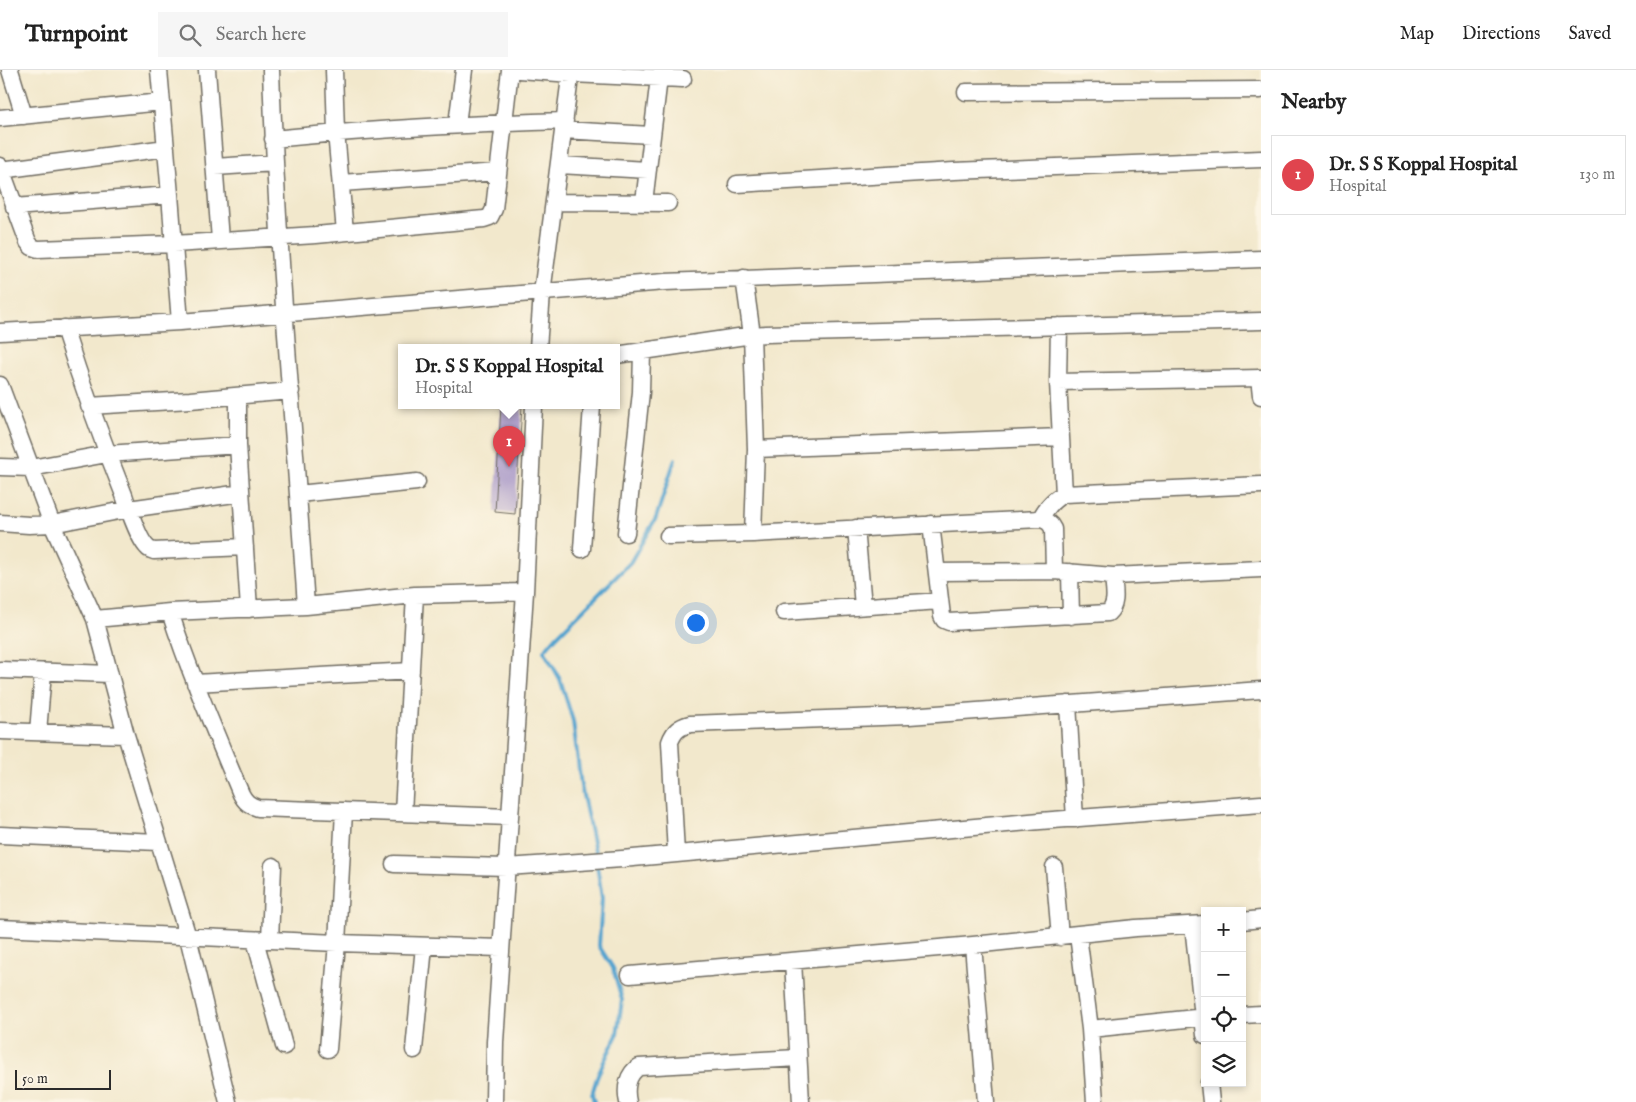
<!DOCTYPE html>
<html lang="en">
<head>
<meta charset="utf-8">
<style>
	:root { --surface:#fff; --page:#f6f6f6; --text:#222; --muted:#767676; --line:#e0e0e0; --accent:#0b8043 }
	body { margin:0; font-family:"IM FELL English",serif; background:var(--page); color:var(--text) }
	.controls { position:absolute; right:15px; bottom:15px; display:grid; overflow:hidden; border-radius:0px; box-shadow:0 2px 8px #0003 }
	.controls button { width:45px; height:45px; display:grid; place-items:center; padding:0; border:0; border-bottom:1px solid var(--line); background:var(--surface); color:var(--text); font:25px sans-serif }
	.scale { position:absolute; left:15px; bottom:12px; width:96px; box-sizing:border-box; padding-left:5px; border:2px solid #2b2b2b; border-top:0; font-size:14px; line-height:18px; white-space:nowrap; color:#2b2b2b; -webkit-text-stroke:4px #fcf5e5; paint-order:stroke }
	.you { position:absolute; left:695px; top:552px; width:18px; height:18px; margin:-12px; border:4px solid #fff; border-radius:50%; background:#1a73e8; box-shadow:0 0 0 8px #1a73e833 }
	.badge { display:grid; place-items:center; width:32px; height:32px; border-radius:50%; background:var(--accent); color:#fff; font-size:16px; font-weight:700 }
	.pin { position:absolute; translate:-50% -41px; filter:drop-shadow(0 1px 2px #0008) }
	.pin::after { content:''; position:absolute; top:26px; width:18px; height:15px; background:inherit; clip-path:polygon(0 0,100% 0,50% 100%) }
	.popup { position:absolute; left:398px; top:274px; width:222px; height:65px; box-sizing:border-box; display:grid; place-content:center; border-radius:0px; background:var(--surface); filter:drop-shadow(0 1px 4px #0005); font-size:16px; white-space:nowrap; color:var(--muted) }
	.popup b { font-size:19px; color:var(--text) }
	.popup::after { content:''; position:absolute; left:50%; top:100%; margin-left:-10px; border:10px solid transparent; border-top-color:var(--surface) }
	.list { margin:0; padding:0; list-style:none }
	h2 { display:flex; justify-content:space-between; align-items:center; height:65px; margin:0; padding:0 20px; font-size:21px }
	h2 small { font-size:16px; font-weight:400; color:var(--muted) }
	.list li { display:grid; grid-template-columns:32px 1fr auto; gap:15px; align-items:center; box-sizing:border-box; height:80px; margin:0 10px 10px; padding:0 10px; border:1px solid var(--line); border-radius:0px }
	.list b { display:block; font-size:19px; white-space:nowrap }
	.list p { margin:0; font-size:16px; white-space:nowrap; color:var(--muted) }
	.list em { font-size:16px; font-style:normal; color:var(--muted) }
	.icon { flex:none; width:28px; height:28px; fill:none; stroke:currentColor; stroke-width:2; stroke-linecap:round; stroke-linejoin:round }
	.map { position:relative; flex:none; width:1261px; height:1032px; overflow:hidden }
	header { display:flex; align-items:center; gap:30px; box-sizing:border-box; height:70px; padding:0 25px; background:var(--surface); border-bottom:1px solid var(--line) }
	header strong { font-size:24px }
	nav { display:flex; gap:28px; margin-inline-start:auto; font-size:18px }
	.search { width:350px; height:45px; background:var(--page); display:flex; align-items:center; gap:12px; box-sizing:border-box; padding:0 18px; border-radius:0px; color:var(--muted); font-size:19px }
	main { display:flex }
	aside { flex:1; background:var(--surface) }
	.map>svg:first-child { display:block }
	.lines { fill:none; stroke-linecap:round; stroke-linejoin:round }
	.stream { stroke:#56a4cf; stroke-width:4 }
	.building { fill:#b0a1cb }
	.minor-casing { stroke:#716d63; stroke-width:19 }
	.minor { stroke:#fff; stroke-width:16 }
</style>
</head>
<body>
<header>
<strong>Turnpoint</strong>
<div class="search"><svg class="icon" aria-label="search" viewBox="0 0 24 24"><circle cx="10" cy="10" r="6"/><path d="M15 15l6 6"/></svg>Search here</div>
<nav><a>Map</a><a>Directions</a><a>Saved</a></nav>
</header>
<main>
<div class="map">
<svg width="1261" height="1032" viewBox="0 0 1261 1032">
	<rect width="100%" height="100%" fill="#fcf5e5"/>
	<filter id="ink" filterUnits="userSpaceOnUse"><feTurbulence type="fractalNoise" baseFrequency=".02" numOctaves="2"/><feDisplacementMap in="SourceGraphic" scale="10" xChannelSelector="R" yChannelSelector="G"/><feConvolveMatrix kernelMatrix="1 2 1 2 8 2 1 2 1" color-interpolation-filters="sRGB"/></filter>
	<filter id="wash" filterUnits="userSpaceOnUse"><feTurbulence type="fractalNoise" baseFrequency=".0096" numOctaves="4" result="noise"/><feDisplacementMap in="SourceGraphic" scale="20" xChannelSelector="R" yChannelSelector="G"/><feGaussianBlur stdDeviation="1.12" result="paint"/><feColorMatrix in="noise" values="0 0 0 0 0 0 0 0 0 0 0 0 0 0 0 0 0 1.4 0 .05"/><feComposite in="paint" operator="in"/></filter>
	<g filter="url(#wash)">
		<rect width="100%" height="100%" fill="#f2e8cc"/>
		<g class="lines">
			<path class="stream" d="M596,786L581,716L573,651L560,609L544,581L556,567L630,493L656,448L675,389
				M594,1032L592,1024L598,1004L617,965L622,930L613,898L599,876L602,828L597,795"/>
		</g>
		<g id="blocks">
			<path class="building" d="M501,336H522L515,444L495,442Z"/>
		</g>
	</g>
	<g filter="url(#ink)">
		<use href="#blocks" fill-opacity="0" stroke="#716d63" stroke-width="1"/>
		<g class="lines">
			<g class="minor-casing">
				<path id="minor" d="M10,0L24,46
					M159,0L170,125L180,252
					M207,0L220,170
					M271,0C277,179 294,357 306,536
					M334,0L336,62L345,162
					M519,0L571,4L683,9
					M966,22L1261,20
					M0,48L162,32
					M457,54L464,0
					M563,60L651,65
					M273,69C370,59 467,54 565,51
					M559,95L648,100
					M0,96L28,172L32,177L38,179L174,174L316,165L484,149L490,147L494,139L510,0
					M215,97L275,93
					M1,100L166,78
					M341,113L498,102
					M737,114L954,101L1261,89
					M554,132L668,133
					M644,132L659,8
					M14,137L170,125
					M744,208L752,265L756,379L753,464
					M1059,256L1058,312L1064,424
					M64,258C82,315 102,370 124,425C128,437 139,471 148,478C149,480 152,480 154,481L245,477
					M0,262L180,252L665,212L1261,189
					M538,278L542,223L571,0
					M616,285L752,265L766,264L1261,251
					M1259,308L1261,326
					M1058,312L1261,308
					M0,315L52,454L95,549L126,665L188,867L228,1032
					M238,326V375L249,539
					M89,336L190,330L291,321
					M756,379L1061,367
					M0,397L31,398L107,384L238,375
					M298,424L417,412
					M1040,449C1046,438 1053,429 1064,424L1261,415
					M0,453L29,455L52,454L129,439L241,423
					M931,454L942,546L944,550L949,552L1108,543C1118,534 1114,519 1113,506
					M856,458L863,536
					M626,463L641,322L642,282
					M668,466L753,464L1040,449C1047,450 1050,453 1053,459L1054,501
					M582,479L592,336
					M937,502L1054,501L1113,506L1261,499
					M1070,502L1071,546
					M170,542C190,604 216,664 241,724C245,732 249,735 258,738L510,747
					M784,542L940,531
					M95,549L170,542L306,536L415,525L525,522
					M0,600L110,604
					M195,613L411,601
					M1068,634L1075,749
					M0,661L126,665
					M38,662L43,602
					M403,743L415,525
					M0,765L158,772
					M676,784L670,672C674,661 679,657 690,654L909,646L1261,620
					M394,794L507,797L622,789L1040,751L1261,734
					M1054,797L1060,867
					M1242,851L1261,849
					M1193,855L1205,965
					M0,858L337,873L501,878
					M1078,865L1090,959L1095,1032
					M255,870L284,976
					M270,870L273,796
					M973,875L986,1032
					M793,891L801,1032
					M630,905L973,875L1136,858L1205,854
					M1242,945L1261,944
					M1090,959L1205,947
					M328,979L337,873L344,741
					M414,980L424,876
					M1209,1013L1211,1032
					M494,1032L495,972L525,522L534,336
					M628,1032C625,1019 627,1004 639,997L798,988"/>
			</g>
			<use href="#minor" class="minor"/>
		</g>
	</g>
</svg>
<div class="controls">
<button>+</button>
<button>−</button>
<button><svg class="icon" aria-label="locate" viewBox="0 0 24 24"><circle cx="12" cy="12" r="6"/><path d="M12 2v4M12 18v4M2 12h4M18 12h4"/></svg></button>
<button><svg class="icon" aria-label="layers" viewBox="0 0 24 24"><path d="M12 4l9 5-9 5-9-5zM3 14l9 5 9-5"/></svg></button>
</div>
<div class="scale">50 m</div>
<div class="you"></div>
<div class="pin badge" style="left:509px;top:397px;background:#e0444e">1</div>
<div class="popup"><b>Dr. S S Koppal Hospital</b>Hospital</div>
</div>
<aside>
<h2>Nearby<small></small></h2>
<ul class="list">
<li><span class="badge" style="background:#e0444e">1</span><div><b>Dr. S S Koppal Hospital</b><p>Hospital</p></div><em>130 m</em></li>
</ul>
</aside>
</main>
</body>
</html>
